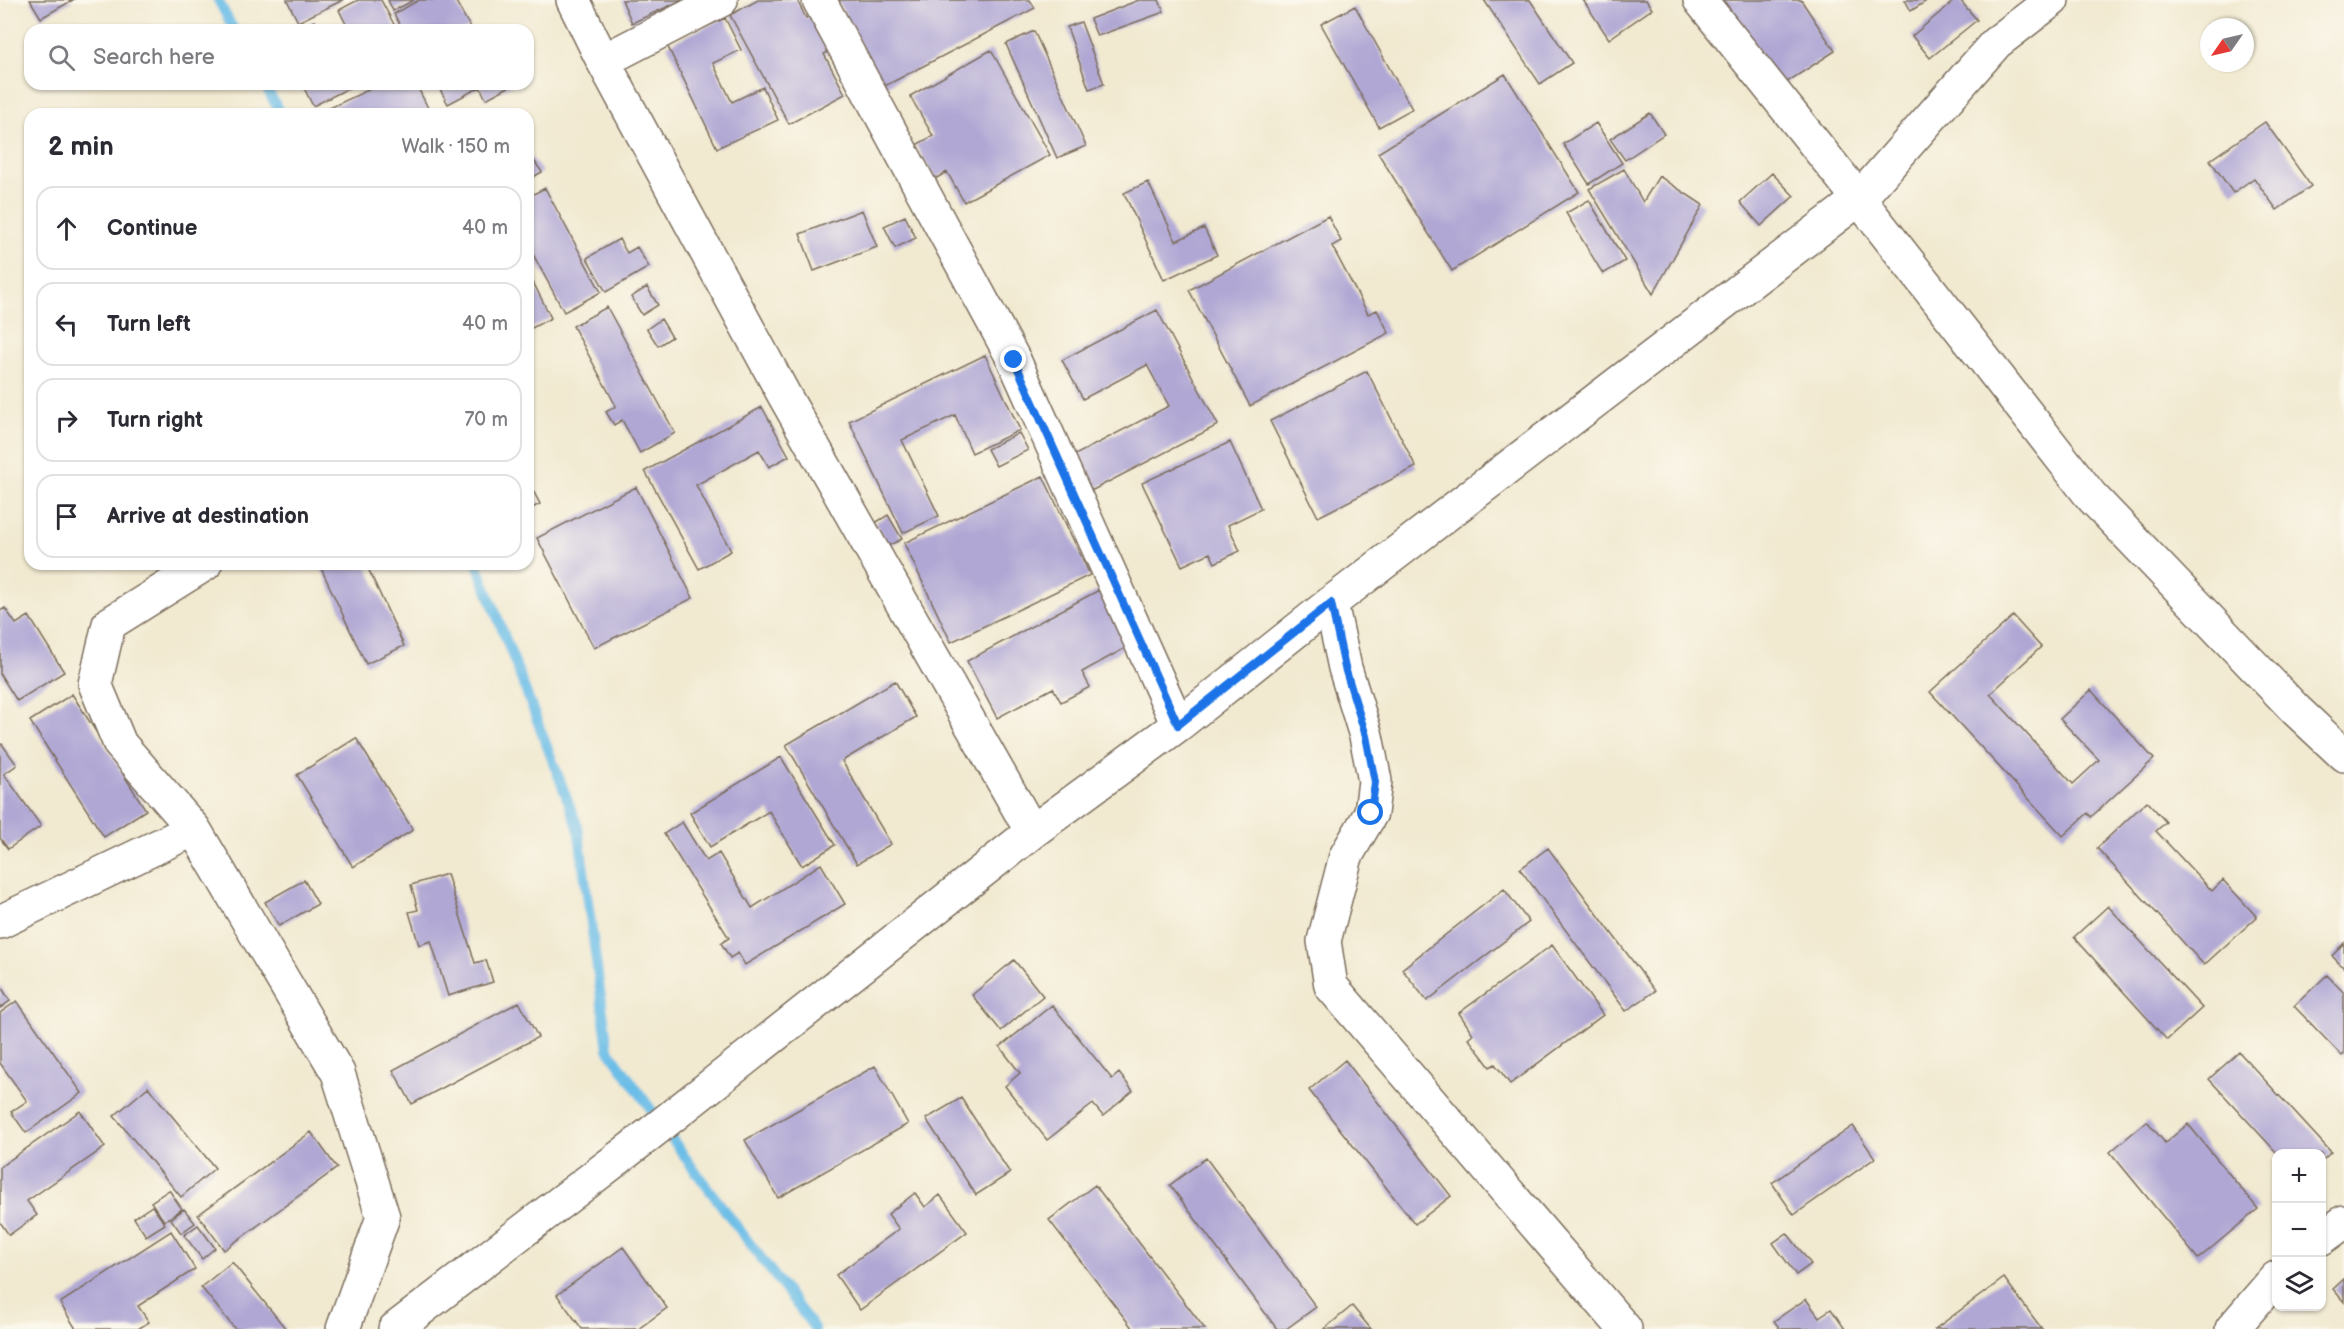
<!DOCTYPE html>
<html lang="en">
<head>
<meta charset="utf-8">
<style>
	:root { --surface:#fff; --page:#f2f2f3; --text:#2b2b33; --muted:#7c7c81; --line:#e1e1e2 }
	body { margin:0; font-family:"Balsamiq Sans",sans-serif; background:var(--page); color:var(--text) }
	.controls { position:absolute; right:18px; bottom:18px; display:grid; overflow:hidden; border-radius:12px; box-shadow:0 2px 4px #0004 }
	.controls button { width:54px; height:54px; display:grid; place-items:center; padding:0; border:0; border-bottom:2px solid var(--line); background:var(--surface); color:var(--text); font:30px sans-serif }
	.compass { position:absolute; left:2200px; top:18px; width:54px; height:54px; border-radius:50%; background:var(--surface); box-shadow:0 2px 4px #0004; rotate:236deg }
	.stop { position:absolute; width:18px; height:18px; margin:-14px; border:4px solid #1a73e8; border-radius:50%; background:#fff }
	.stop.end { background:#1a73e8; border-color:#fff; box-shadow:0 2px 6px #0008 }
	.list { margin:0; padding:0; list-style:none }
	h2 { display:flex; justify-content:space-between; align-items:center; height:78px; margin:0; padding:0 24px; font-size:26px }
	h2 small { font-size:20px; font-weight:400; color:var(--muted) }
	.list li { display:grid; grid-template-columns:39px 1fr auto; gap:18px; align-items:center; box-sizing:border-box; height:84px; margin:0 12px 12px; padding:0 12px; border:2px solid var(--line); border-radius:18px }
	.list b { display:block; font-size:22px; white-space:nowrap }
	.list em { font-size:20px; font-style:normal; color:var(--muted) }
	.icon { flex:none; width:33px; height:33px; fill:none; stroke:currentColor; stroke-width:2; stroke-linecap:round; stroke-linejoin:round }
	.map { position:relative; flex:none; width:2344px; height:1329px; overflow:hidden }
	.search { position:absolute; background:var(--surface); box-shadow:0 2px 4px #0004; left:24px; top:24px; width:510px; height:66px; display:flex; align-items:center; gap:15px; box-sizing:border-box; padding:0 21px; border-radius:18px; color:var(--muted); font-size:22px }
	.panel { position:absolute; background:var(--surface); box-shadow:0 2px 4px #0004; left:24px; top:108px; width:510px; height:462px; border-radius:18px }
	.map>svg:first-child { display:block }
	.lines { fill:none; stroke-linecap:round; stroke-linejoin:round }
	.stream { stroke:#6bbde7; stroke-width:10 }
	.building { fill:#b0a7d4 }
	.minor-casing { stroke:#7b6d5c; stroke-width:36 }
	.minor { stroke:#fff; stroke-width:33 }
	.route { stroke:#1a73e8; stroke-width:8 }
</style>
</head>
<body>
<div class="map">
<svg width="2344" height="1329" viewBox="0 0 2344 1329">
	<rect width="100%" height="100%" fill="#fbf7ec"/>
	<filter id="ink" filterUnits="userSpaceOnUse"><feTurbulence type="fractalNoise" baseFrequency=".0167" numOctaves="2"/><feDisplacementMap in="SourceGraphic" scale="12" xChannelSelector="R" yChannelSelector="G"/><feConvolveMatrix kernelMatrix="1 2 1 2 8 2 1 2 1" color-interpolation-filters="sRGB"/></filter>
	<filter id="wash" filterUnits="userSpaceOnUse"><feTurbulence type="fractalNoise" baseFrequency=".008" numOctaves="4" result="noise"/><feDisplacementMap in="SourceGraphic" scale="24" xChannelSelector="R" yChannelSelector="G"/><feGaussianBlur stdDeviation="1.35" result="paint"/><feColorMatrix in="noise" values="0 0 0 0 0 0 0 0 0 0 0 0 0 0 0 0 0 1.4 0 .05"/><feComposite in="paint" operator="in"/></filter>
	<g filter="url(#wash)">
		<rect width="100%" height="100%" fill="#f1e9d0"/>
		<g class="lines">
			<path class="stream" d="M218,0L234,30
				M264,84L281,114
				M477,564L578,827L608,1049L695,1171L815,1329"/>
		</g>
		<g id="blocks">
			<path class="building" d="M30,0H73L41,18Z
				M287,0H343L298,22Z
				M358,0H381L397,30H349L339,10Z
				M388,0H414L393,11Z
				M419,0H455L470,27L464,30H403L394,14Z
				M622,0H682L632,23Z
				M758,0H797L806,18L817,12L836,48L824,54L845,94L789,124L730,15Z
				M837,0H1030L1035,8L883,87Z
				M1139,0H1159L1164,12L1097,36L1090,19Z
				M1484,0H1530L1572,63L1540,84Z
				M1583,0H1646L1652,9L1609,39Z
				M1717,0H1801L1835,51L1781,86L1725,2L1720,5Z
				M1905,0H1928L1911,11Z
				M1955,0H1960L1977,20L1930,58L1912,36Z
				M1355,6L1412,109L1379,127L1321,24Z
				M725,18L741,50L713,63L732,102L763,87L778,120L717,148L667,45Z
				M314,21L319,30H296Z
				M1081,22L1104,84L1089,89L1067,27Z
				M1034,31L1086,146L1057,158L1006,44Z
				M991,50L1050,155L964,202L947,172L935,179L916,145L933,136L910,96Z
				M1505,74L1579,192L1452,271L1378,153Z
				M302,84H357L313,106Z
				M381,84H416L431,114H325L323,111Z
				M437,84H514L486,99L480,87L448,104Z
				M1650,113L1664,134L1625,160L1610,139Z
				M2265,122L2311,186L2277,210L2254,178L2233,193L2210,160Z
				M1596,123L1622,163L1589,184L1563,144Z
				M532,158L542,172L528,180V161Z
				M1624,169L1643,202L1659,176L1703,205L1653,294L1589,189Z
				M1772,173L1794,196L1761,226L1740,202Z
				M1148,182L1176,241L1204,228L1217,255L1164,280L1124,193Z
				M545,188L601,292L564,312L528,245V197Z
				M1589,200L1625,261L1603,274L1566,213Z
				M862,210L877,247L814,271L800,234Z
				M905,216L916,238L895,248L884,226Z
				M1328,216L1341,241L1332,246L1368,314L1377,310L1389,333L1250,406L1189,290Z
				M619,239L627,253L637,247L649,267L606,292L587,258Z
				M528,272L551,318L528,330Z
				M647,287L658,305L642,315L631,297Z
				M607,307L675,433L640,453L622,420L614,425L606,412L616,406L573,326Z
				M1157,310L1218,425L1091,491L1073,456L1169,406L1147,365L1083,399L1062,360Z
				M661,319L672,337L658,346L647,329Z
				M985,355L1020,430L972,453L955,415L902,440L939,516L903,533L849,421Z
				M1367,371L1416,467L1318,517L1270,421Z
				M762,407L789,456L769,467L759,450L696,485L731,551L699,569L645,471Z
				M1019,433L1028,450L996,466L987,449Z
				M1230,442L1261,509L1228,525L1240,551L1215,563L1210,553L1182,566L1142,483Z
				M1043,476L1090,575L951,642L904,543Z
				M528,481L540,504L528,510Z
				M636,487L693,598L594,648L537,538Z
				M888,515L902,539L888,546L875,523Z
				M319,564H366L404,646L366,664Z
				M1099,590L1129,646L1082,672L1090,687L1061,702L1053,688L997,718L967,661Z
				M5,608L16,624L29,616L64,672L17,701L0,674V611Z
				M2013,616L2041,647L1990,694L2073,784L2099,760L2060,719L2091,690L2154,759L2091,817L2088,813L2063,836L1930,692Z
				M895,681L916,717L842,761L891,844L857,864L786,745Z
				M72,694L146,810L104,837L30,721Z
				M356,738L413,830L353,867L297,775Z
				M2,744L17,765L4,774L41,826L8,849L0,838V745Z
				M781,757L835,845L802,866L769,811L710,847L690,813Z
				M2147,801L2166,822L2156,831L2212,891L2223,880L2257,917L2204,965L2097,848Z
				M682,822L706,861L719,853L752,908L821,864L845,904L745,965L738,953L730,958L721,943L729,938L664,834Z
				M1548,848L1655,991L1626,1011L1520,869Z
				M447,874L475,963L486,960L493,982L448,996L431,941L419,945L409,912L418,910L411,885Z
				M304,880L318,904L279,926L265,902Z
				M1504,889L1529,922L1427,1001L1402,969Z
				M2108,906L2202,1008L2167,1040L2074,937Z
				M2344,943V968L2332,956Z
				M1552,945L1603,1015L1510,1084L1495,1064L1490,1067L1468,1038L1473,1034L1459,1013Z
				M1014,960L1043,996L1001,1031L972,995Z
				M2327,975L2344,993V1054L2342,1056L2294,1006Z
				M0,985L10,1001L0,1008Z
				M17,1001L82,1093L26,1133L11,1112L27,1101L0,1063V1013Z
				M519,1002L538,1037L412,1104L393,1070Z
				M1052,1005L1112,1079L1119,1073L1133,1091L1103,1116L1093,1104L1047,1140L1005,1086L1020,1073L1000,1047Z
				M2239,1052L2331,1152L2322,1161V1154H2278L2209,1079Z
				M1345,1060L1451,1196L1415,1224L1309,1090Z
				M875,1066L908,1124L778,1198L745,1140Z
				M148,1087L215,1168L181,1197L114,1116Z
				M961,1098L1010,1173L976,1195L926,1119Z
				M80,1111L105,1147L27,1201L37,1215L9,1235L0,1222V1167Z
				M2147,1121L2165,1143L2188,1124L2258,1209L2198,1259L2110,1152Z
				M1853,1126L1875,1158L1794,1215L1772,1183Z
				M311,1132L337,1168L224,1250L198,1215Z
				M1206,1158L1316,1307L1286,1329H1277L1170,1185Z
				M1095,1185L1205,1329H1133L1049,1220Z
				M169,1190L182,1209L164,1221L151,1202Z
				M915,1193L925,1207L940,1195L967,1232L860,1310L836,1275L899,1229L888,1214Z
				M152,1206L165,1224L146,1236L134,1218Z
				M184,1209L195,1223L181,1233L171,1219Z
				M198,1225L215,1248L202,1259L184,1235Z
				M171,1231L195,1269L138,1306L149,1322L138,1329H76L60,1303Z
				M1787,1233L1811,1264L1796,1275L1773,1243Z
				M623,1247L667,1308L638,1329H582L557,1295Z
				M232,1262L286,1329H235L201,1287Z
				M2004,1278L2042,1329H1935Z
				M2344,1279V1302L2333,1289Z
				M1806,1299L1819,1317L1831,1309L1845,1329H1780L1774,1321Z
				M1352,1306L1371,1329H1324Z"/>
		</g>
	</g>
	<g filter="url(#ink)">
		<use href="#blocks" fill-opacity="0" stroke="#7b6d5c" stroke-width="1.5"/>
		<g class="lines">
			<g class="minor-casing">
				<path id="minor" d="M573,0L603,61L784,395L1032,832
					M819,0L1014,360L1178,725
					M1700,0L1859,199L2091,496L2296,710L2344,755
					M603,61L721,0
					M205,564L109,624L95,684L120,744L194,829L338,1073L383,1217L343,1329
					M1331,603L1345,668L1366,736L1375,781L1371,813L1346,856L1324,941L1331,986L1625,1329
					M0,922L194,829
					M2322,1238L2344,1222
					M395,1329L642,1140L1032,832L1178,725L1331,603L1859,199L1996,43L2052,0
					M2232,1329L2276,1278"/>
			</g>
			<use href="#minor" class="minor"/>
		</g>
	</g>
	<g class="lines" filter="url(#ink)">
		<path class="route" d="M1014,360L1178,725L1331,603L1345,668L1366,736L1375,782L1371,813"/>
	</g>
</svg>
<div class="controls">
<button>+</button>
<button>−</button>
<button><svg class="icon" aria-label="layers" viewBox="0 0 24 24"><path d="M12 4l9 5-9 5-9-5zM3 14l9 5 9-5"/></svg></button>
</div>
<svg class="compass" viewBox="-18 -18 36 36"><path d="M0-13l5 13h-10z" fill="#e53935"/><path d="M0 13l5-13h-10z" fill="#7c7c81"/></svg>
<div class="stop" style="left:1371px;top:813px"></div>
<div class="stop end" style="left:1014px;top:360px"></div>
<div class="search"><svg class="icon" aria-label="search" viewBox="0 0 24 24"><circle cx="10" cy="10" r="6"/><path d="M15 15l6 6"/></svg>Search here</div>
<section class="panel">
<h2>2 min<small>Walk · 150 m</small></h2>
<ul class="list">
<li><svg class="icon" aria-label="ahead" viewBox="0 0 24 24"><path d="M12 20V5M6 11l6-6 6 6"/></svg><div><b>Continue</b></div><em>40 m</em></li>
<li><svg class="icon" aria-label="left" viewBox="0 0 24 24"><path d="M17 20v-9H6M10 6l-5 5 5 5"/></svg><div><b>Turn left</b></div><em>40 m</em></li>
<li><svg class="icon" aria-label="right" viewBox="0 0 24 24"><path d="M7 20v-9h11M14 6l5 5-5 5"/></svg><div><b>Turn right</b></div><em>70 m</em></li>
<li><svg class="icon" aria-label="arrive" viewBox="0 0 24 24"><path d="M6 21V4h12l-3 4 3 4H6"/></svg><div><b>Arrive at destination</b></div></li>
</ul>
</section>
</div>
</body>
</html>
